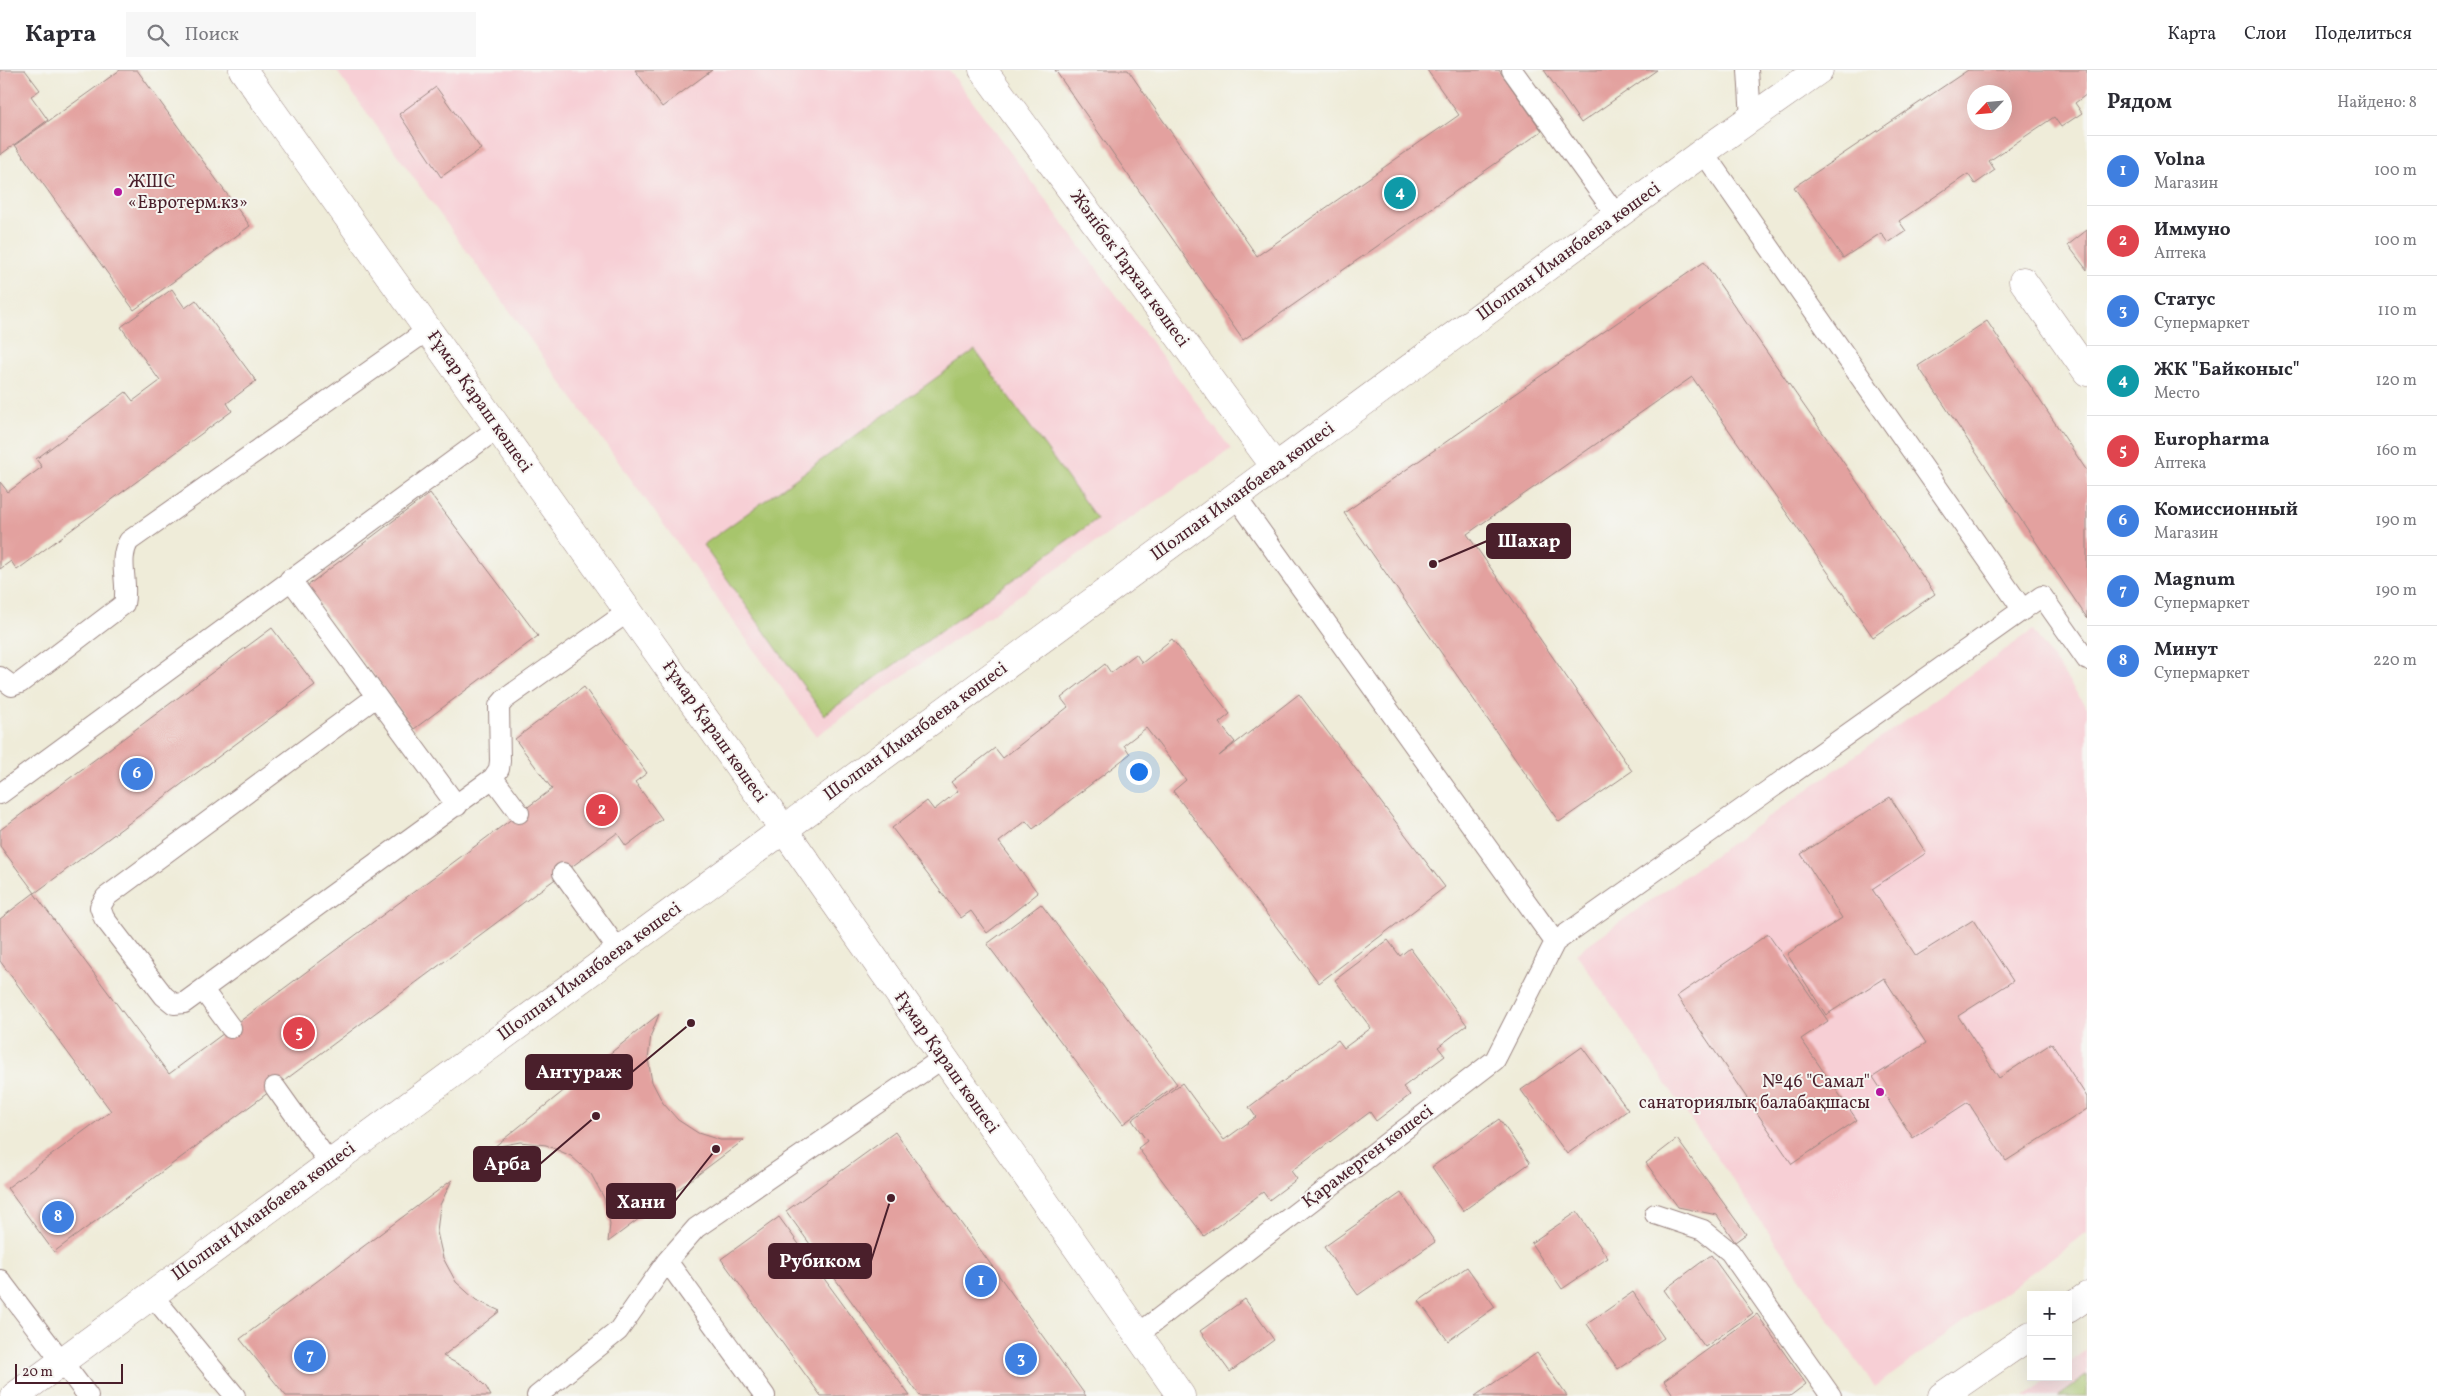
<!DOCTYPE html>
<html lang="ru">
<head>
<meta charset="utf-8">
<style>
	:root { --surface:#fff; --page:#f7f7f7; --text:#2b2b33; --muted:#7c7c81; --line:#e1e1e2; --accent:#ea580c }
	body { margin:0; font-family:Vollkorn,serif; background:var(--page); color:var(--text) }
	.controls { position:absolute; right:15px; bottom:15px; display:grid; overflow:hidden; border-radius:0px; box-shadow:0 5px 20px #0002 }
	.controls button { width:45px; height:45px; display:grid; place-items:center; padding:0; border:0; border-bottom:1px solid var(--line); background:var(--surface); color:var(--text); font:25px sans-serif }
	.compass { position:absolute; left:1967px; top:15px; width:45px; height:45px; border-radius:50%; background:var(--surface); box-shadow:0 5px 20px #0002; rotate:244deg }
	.scale { position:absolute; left:15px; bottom:12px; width:108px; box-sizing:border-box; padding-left:5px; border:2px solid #4a1f2b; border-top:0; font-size:14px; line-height:18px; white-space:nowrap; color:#4a1f2b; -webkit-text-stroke:4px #f6f6f2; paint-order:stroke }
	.you { position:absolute; left:1138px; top:701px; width:18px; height:18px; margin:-12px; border:4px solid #fff; border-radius:50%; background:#1a73e8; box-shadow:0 0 0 8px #1a73e833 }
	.badge { display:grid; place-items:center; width:32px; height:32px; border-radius:50%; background:var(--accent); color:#fff; font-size:16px; font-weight:700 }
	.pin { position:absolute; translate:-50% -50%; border:2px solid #fff; box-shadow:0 1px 5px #0006 }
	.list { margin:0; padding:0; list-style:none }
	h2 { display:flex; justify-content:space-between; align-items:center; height:65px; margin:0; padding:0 20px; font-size:21px }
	h2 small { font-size:16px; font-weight:400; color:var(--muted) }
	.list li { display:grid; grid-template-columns:32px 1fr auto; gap:15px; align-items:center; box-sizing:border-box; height:70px; padding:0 20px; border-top:1px solid var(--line) }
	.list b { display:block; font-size:19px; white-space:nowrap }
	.list p { margin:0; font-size:16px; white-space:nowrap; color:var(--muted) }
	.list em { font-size:16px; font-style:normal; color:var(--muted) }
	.icon { flex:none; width:28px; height:28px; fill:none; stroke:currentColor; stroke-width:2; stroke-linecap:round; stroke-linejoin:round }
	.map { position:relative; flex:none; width:2087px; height:1326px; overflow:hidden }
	header { display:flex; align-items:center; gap:30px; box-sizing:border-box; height:70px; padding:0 25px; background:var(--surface); border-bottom:1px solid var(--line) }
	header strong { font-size:24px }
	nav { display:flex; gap:28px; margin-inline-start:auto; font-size:18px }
	.search { width:350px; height:45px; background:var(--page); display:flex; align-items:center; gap:12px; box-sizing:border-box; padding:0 18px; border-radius:0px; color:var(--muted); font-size:19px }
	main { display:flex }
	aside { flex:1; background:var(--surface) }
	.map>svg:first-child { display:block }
	.built { fill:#f7cfd5 }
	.green { fill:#a7c56c; stroke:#78724c }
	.building { fill:#e3a19f; fill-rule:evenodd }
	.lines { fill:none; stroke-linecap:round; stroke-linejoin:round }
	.service-casing { stroke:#9c8682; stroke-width:22 }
	.minor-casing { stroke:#9c8682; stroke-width:29 }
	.service { stroke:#fff; stroke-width:20 }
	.minor { stroke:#fff; stroke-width:28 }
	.poi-dot { fill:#b5179e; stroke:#f6f6f2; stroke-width:2 }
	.labels { text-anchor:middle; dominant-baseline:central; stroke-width:4; stroke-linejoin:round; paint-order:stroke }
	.poi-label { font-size:18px; fill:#4a1f2b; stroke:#f6f6f2; text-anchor:start }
	.street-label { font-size:18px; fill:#4a1f2b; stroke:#f6f6f2 }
	.leader { fill:none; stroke:#4a1f2b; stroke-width:2 }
	.callout-dot { fill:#4a1f2b; stroke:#f6f6f2; stroke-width:2 }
	.callout { fill:#4a1f2b; stroke:#4a1f2b; stroke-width:2 }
	.callout-label { font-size:19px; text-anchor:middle; font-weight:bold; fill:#fff }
</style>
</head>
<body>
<header>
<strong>Карта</strong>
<div class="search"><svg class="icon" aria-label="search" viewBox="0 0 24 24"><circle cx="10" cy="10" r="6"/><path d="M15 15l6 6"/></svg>Поиск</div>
<nav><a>Карта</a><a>Слои</a><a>Поделиться</a></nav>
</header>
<main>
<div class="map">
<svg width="2087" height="1326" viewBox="0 0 2087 1326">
	<rect width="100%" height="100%" fill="#f6f6f2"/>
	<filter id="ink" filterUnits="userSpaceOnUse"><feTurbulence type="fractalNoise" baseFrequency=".02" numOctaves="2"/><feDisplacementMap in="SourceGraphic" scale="10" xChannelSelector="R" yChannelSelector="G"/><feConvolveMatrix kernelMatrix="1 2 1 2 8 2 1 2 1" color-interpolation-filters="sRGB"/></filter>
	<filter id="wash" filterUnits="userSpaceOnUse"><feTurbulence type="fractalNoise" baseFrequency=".0096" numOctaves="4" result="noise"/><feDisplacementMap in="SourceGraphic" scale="20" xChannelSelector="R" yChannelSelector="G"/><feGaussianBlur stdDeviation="1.12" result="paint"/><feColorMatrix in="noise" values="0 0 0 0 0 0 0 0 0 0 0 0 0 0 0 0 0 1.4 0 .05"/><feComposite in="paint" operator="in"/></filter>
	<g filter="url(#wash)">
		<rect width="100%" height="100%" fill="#efecd9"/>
		<path class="built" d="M336,0H949L1231,379L816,666Z
			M2033,560L2087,638V1162L1875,1317L1576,883Z
			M2087,1280V1326H2025L2051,1307H2068V1294Z"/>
		<path class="green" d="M975,280L1097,449L824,645L703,475Z
			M2087,1305V1326H2058Z"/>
		<g id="blocks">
			<path class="building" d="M0,0H25L40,20L31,26L48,50L0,85Z
				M120,0H137L250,156L134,240L15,75Z
				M635,0H712L662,37Z
				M1055,0H1128L1257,186L1459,45L1427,0H1499L1542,61L1243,270Z
				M1544,0H1657L1581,53Z
				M1968,0H2087V24L2075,33L2082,43L2061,57L2054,47L1989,91L1995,100L1975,114L1968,104L1899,151L1906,161L1888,173L1881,163L1843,188L1794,117ZM1974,22H2004V52H1974Z
				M436,17L481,79L441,107L399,44Z
				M2087,160V200L2068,175Z
				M1704,192L1935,524L1873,567L1692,307L1467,464L1632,701L1559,752L1344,443Z
				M172,219L185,238L196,230L256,311L227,333L232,341L17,500L11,491L0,499V412L8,422L42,397L36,389L126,322L133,331L160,311L121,257Z
				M1987,251L2087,401V548L1918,296Z
				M430,423L538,566L414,659L307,516Z
				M272,558L315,615L35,823L0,776V760Z
				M1172,569L1230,644L1219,653L1235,672L1219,686L1299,624L1445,817L1319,913L1173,721L1186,710L1146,658L1124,675L1130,684L1033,759L1026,751L999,772L1038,823L987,863L971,841L961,848L892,758L927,731L934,740L958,721L951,712L995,678L1003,688L1068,637L1061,628L1105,594L1111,603L1136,584L1142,593Z
				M584,617L647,703L635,712L662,749L626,776L617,763L54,1182L7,1118L111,1041L0,891V849L34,823L169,1004L552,719L515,669Z
				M1890,727L1926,783L1872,819L1916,886L1973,850L2013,911L1958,946L1999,1008L2052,973L2087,1027V1039L2006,1091L1968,1032L1913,1068L1873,1007L1926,973L1884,908L1826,945L1787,884L1842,848L1801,784Z
				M1041,834L1177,1014L1123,1054L987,874Z
				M1768,864L1828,951L1801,969L1857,1050L1792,1094L1677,926Z
				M1388,870L1400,886L1410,878L1467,955L1438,977L1445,986L1403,1017L1410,1025L1376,1051L1370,1042L1291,1101L1297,1109L1269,1130L1263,1122L1204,1166L1138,1078L1147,1071L1132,1050L1182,1013L1224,1070L1256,1047L1249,1037L1338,970L1344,978L1371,958L1335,910Z
				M659,944L651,965L648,989L652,1012L663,1033L678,1050L698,1063L720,1070H744L608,1172L610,1154L604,1128L591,1104L571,1086L546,1075L520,1072L494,1077Z
				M1582,977L1628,1040L1567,1084L1521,1020Z
				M1499,1049L1530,1093L1463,1141L1432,1097Z
				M895,1062L1086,1326H920L786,1141Z
				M1677,1069L1746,1164L1735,1172L1717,1145L1678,1137L1646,1093Z
				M452,1110L440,1135L437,1162L443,1188L456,1212L476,1230L500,1241L443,1286L469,1300L486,1317L491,1326H286L240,1269Z
				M1401,1123L1435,1172L1358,1225L1324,1177Z
				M1577,1142L1608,1188L1562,1219L1531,1173Z
				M779,1147L910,1326H821L721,1189Z
				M1711,1185L1753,1243L1705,1277L1664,1220Z
				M1467,1197L1495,1237L1448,1271L1419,1231Z
				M1633,1222L1664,1268L1618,1299L1587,1254Z
				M1245,1229L1274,1270L1230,1302L1200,1261Z
				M1757,1244L1806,1314L1790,1326H1674L1664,1311Z
				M1537,1283L1567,1326H1475Z"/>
		</g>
	</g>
	<g filter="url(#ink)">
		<use href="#blocks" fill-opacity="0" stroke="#9c8682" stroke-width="1"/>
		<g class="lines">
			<g class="service-casing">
				<path id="service" d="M1512,0L1617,146
					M1748,0L1751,49
					M1703,82L2023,540
					M1236,427L1555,872
					M290,509L457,736
					M0,607L12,616L20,613L124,534C129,512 117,490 129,471L428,260
					M376,627L106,827L100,837L104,848L164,926L174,934L184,933L493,708L499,699L500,691L499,636L505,629L629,541
					M493,708L519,743
					M0,724L498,358
					M563,803L619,881
					M203,920L231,958
					M275,1017L330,1094
					M1655,1144L1703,1160L1730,1182L1831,1326
					M0,1210L88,1326
					M152,1225L235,1326
					M1137,1265L1495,990L1555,872L2042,526L2087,590
					M537,1326L618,1261L667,1191
					M765,1326L667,1191L696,1158L943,988"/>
			</g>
			<g class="minor-casing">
				<path id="minor" d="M243,0L784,760L1181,1326
					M983,0L1276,398
					M2023,211L2087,302
					M2068,1239L2087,1226
					M15,1326L1703,82L1819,0
					M1942,1326L2031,1265"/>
			</g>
			<use href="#service" class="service"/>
			<use href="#minor" class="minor"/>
		</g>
	</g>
	<g class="poi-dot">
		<circle cx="118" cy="122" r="5"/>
		<circle cx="1880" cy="1022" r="5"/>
	</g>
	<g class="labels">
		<g class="poi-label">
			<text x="128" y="112">ЖШС<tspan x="128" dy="21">«Евротерм.кз»</tspan></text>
			<text x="1870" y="1012" text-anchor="end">№46 "Самал"<tspan x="1870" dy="21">санаториялық балабақшасы</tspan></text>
		</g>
		<g class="street-label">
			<text transform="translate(1569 182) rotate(-36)">Шолпан Иманбаева көшесі</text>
			<text transform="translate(1129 199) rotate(54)">Жәнібек Тархан көшесі</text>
			<text transform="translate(479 332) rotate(55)">Ғұмар Қараш көшесі</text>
			<text transform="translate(1243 422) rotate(-36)">Шолпан Иманбаева көшесі</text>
			<text transform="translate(714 662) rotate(55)">Ғұмар Қараш көшесі</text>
			<text transform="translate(916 662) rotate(-36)">Шолпан Иманбаева көшесі</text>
			<text transform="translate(590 902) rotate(-36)">Шолпан Иманбаева көшесі</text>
			<text transform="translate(946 993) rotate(55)">Ғұмар Қараш көшесі</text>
			<text transform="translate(1368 1087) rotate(-37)">Қарамерген көшесі</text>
			<text transform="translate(264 1142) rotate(-36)">Шолпан Иманбаева көшесі</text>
		</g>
	</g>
	<path class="leader" d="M1433 494L1487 471M691 953L632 1002M596 1046L540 1094M716 1079L675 1131M891 1128L871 1191"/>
	<g class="callout-dot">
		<circle cx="1433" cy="494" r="5"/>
		<circle cx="691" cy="953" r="5"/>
		<circle cx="596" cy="1046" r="5"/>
		<circle cx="716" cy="1079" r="5"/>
		<circle cx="891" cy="1128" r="5"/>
	</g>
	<g class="callout">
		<rect x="1487" y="454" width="83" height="34" rx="5"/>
		<rect x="526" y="985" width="106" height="34" rx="5"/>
		<rect x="474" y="1077" width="66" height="34" rx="5"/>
		<rect x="607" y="1114" width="68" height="34" rx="5"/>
		<rect x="769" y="1174" width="102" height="34" rx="5"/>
	</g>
	<g class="callout-label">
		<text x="1529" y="477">Шахар</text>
		<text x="579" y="1008">Антураж</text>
		<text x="507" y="1100">Арба</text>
		<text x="641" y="1138">Хани</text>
		<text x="820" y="1197">Рубиком</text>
	</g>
</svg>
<div class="controls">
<button>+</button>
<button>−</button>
</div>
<svg class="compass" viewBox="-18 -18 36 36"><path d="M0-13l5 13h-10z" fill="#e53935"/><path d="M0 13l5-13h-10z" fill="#7c7c81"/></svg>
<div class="scale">20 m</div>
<div class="you"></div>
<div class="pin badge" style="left:981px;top:1211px;background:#3f7fe0">1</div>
<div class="pin badge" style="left:602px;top:740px;background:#e0444e">2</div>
<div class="pin badge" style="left:1021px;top:1289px;background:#3f7fe0">3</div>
<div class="pin badge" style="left:1400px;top:123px;background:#0f9aa8">4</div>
<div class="pin badge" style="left:299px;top:963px;background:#e0444e">5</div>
<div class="pin badge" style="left:137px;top:704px;background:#3f7fe0">6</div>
<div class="pin badge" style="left:310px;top:1286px;background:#3f7fe0">7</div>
<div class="pin badge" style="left:58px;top:1147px;background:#3f7fe0">8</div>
</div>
<aside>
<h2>Рядом<small>Найдено: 8</small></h2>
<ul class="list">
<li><span class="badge" style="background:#3f7fe0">1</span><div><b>Volna</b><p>Магазин</p></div><em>100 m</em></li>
<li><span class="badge" style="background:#e0444e">2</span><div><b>Иммуно</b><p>Аптека</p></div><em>100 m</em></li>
<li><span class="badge" style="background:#3f7fe0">3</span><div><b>Статус</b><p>Супермаркет</p></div><em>110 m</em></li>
<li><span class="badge" style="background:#0f9aa8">4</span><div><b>ЖК &quot;Байконыс&quot;</b><p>Место</p></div><em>120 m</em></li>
<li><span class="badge" style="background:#e0444e">5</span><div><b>Europharma</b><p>Аптека</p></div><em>160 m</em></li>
<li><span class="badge" style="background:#3f7fe0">6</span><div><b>Комиссионный</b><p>Магазин</p></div><em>190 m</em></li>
<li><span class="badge" style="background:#3f7fe0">7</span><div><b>Magnum</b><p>Супермаркет</p></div><em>190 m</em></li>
<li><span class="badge" style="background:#3f7fe0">8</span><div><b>Минут</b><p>Супермаркет</p></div><em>220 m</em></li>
</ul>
</aside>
</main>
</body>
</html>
